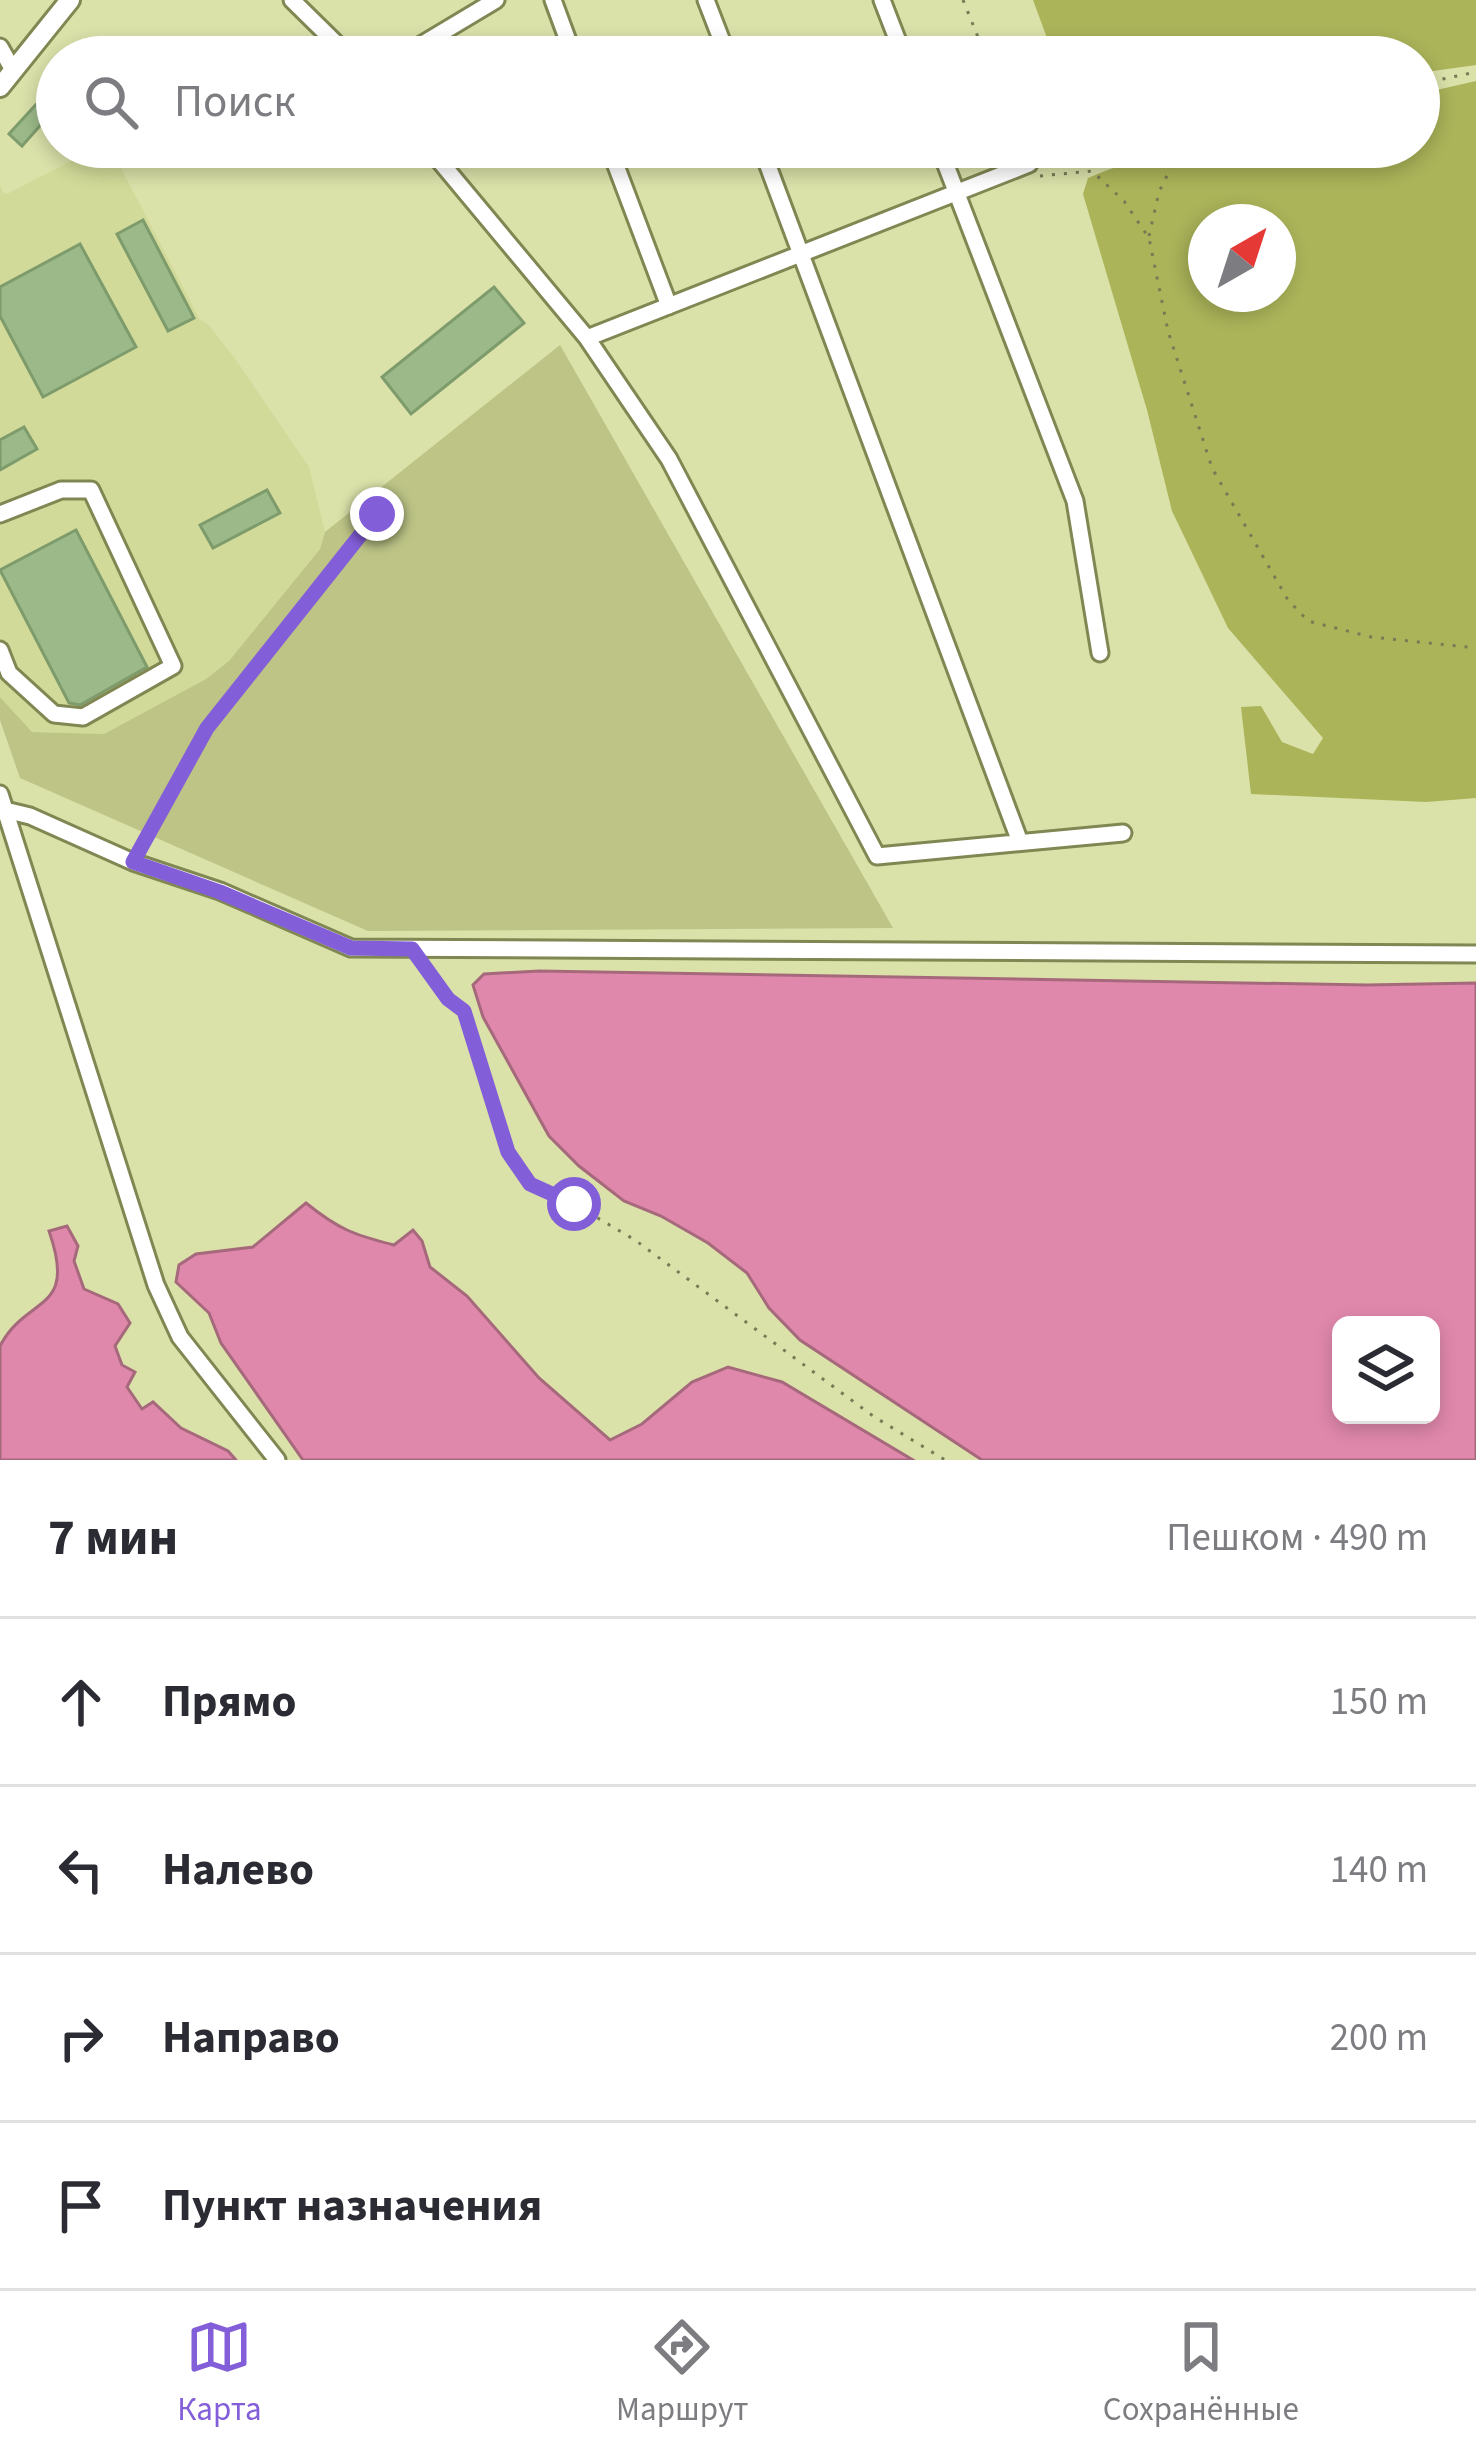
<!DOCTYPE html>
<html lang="ru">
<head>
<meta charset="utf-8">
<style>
	:root { --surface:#fff; --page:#f7f7f7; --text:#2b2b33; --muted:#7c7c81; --line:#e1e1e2; --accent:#835ed9 }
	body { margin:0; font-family:"Source Sans 3",sans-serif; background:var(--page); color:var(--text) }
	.controls { position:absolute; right:36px; bottom:36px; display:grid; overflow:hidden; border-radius:18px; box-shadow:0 6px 18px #0003 }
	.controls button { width:108px; height:108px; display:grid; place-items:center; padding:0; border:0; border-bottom:3px solid var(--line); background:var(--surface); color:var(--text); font:60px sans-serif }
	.compass { position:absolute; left:1188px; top:204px; width:108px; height:108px; border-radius:50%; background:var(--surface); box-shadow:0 6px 18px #0003; rotate:39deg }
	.stop { position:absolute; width:36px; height:36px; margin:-27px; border:9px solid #835ed9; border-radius:50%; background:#fff }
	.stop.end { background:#835ed9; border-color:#fff; box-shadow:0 3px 12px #0008 }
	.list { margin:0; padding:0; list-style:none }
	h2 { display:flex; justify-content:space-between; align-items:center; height:156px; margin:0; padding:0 48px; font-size:51px }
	h2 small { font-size:39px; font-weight:400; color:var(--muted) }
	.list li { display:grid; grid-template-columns:78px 1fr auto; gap:36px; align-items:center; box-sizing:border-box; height:168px; padding:0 48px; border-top:3px solid var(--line) }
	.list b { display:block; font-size:45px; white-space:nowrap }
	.list em { font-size:39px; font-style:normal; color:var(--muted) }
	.icon { flex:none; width:66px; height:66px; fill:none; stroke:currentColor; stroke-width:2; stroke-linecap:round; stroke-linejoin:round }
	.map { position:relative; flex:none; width:1476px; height:1460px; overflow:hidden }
	.search { position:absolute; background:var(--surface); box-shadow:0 6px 18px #0003; left:36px; right:36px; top:36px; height:132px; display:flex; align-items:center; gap:30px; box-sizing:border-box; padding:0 42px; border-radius:66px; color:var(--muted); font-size:45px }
	.sheet { height:828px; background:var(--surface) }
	nav { display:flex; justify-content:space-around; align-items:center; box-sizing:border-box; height:168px; border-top:3px solid var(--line); background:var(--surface); font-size:33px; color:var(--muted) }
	nav a { display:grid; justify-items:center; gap:6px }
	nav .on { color:var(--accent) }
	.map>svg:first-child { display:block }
	.built { fill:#d2da99 }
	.green { fill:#bdc486 }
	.forest { fill:#abb459; fill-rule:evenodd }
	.water { fill:#e088ac; stroke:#a6697b; stroke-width:3; fill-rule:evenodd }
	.building { fill:#9cba89; stroke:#7e9b6c; stroke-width:3 }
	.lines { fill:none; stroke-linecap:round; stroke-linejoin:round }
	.minor-casing { stroke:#818752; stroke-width:21 }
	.major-casing { stroke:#818752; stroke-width:24 }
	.path { stroke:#767b55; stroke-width:3; stroke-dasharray:3 9; stroke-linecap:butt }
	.minor { stroke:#fff; stroke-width:15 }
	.major { stroke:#fff; stroke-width:18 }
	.route { stroke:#835ed9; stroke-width:15 }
</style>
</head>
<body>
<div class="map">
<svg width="1476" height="1460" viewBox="0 0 1476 1460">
	<rect width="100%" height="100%" fill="#dae1a9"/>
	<path class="built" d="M98,147H110L200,320L208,324L236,360L309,467L325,532L320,549L229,661L206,679L104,734L32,732L0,697V186L4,194L9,193Z"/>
	<path class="green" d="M560,345L893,928L368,931L20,778L0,720V697L32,732L104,734L206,679L229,661L320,549L325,532Z"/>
	<path class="forest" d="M1033,0H1476V65L1419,73V57H1054Z
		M1476,81V798L1426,802L1251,794L1241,707L1261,706L1282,742L1313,754L1323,738L1228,628L1172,511L1147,410L1083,194L1088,178C1190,133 1309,147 1419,147V94ZM1206,222H1278V294H1206Z"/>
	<path class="water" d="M539,971L1367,985L1476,983V1460H982L800,1340L769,1308L747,1273L708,1243L661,1216L624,1201L579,1166L549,1136L483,1017L473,985L484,974ZM1341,1325H1431V1415H1341Z
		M306,1203C338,1229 354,1235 394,1245L413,1230L422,1241L430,1267L467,1296L539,1378L610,1440L642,1424L692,1382L728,1367L782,1382L913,1460H303L221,1343L209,1313L176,1282L179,1265L196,1254L253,1247Z
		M67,1226L78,1246L74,1261L84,1289L118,1304L130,1323L115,1346L122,1365L135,1372L127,1387L142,1409L153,1402L181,1428L228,1451L236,1460H0V1346C27,1294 78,1314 49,1231Z"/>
	<path class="building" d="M41,99L54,110L22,146L9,134Z
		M143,220L194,318L168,331L117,234Z
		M80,244L136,347L43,397L0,316V287Z
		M494,287L524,323L411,414L382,377Z
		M24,427L37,449L0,470V440Z
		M267,490L280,513L213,548L200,525Z
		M76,530L147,667L80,705L69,703L0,570Z"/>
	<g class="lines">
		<g class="minor-casing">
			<path id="minor" d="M292,0L350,57
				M553,0L574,57
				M706,0L728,57
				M882,0L904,57
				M0,47L13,70
				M401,57L496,0
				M428,147L587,338L669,459L877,856L1123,833
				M609,147L669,306
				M761,147L1020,842
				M939,147L1075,501L1100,653
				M587,338L1029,164
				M0,514L61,490H91L173,666L83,717L54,714L9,673L0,650
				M0,794L156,1285L180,1337L277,1460
				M5,810L30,816L133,862L220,891L351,948L1476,954"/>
		</g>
		<g class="major-casing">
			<path id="major" d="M0,87L70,0"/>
		</g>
		<path class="path" d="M963,0L986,57
			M1419,84L1476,72
			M1040,176L1092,171L1124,201L1149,238L1168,331L1212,468L1288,600L1308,621L1371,637L1476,648
			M1149,236L1159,192L1181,147
			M139,850L207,728L377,514
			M424,964L448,999L463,1011L508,1152L530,1184L574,1204L635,1240L873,1416L945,1460"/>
		<use href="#minor" class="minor"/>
		<use href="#major" class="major"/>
	</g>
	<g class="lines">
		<path class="route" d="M377,514L207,728L133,862L220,892L351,948L412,949L448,999L464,1011L508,1152L530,1184L574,1204"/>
	</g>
</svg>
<div class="controls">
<button><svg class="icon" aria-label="layers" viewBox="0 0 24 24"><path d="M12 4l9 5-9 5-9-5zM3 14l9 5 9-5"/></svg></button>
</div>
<svg class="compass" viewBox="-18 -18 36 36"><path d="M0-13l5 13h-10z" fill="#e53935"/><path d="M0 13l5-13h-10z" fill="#7c7c81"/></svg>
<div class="stop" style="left:574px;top:1204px"></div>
<div class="stop end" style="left:377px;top:514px"></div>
<div class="search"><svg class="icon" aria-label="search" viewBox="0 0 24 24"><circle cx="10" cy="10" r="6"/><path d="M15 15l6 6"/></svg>Поиск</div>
</div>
<section class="sheet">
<h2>7 мин<small>Пешком · 490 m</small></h2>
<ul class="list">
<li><svg class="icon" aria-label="ahead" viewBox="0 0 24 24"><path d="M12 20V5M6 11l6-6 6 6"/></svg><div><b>Прямо</b></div><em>150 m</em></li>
<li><svg class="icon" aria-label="left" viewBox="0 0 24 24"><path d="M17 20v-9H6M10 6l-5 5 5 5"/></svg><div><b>Налево</b></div><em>140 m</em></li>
<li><svg class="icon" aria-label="right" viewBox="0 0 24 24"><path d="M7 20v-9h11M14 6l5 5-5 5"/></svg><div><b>Направо</b></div><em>200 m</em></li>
<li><svg class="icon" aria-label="arrive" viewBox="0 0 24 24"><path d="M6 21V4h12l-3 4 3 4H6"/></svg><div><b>Пункт назначения</b></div></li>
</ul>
</section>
<nav>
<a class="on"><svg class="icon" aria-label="map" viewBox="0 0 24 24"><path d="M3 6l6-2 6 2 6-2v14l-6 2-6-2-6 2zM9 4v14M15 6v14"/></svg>Карта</a>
<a><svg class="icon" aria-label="directions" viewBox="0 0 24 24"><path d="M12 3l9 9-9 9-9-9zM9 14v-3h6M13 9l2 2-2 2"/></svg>Маршрут</a>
<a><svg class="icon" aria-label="saved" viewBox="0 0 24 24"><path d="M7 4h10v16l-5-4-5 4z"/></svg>Сохранённые</a>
</nav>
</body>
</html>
